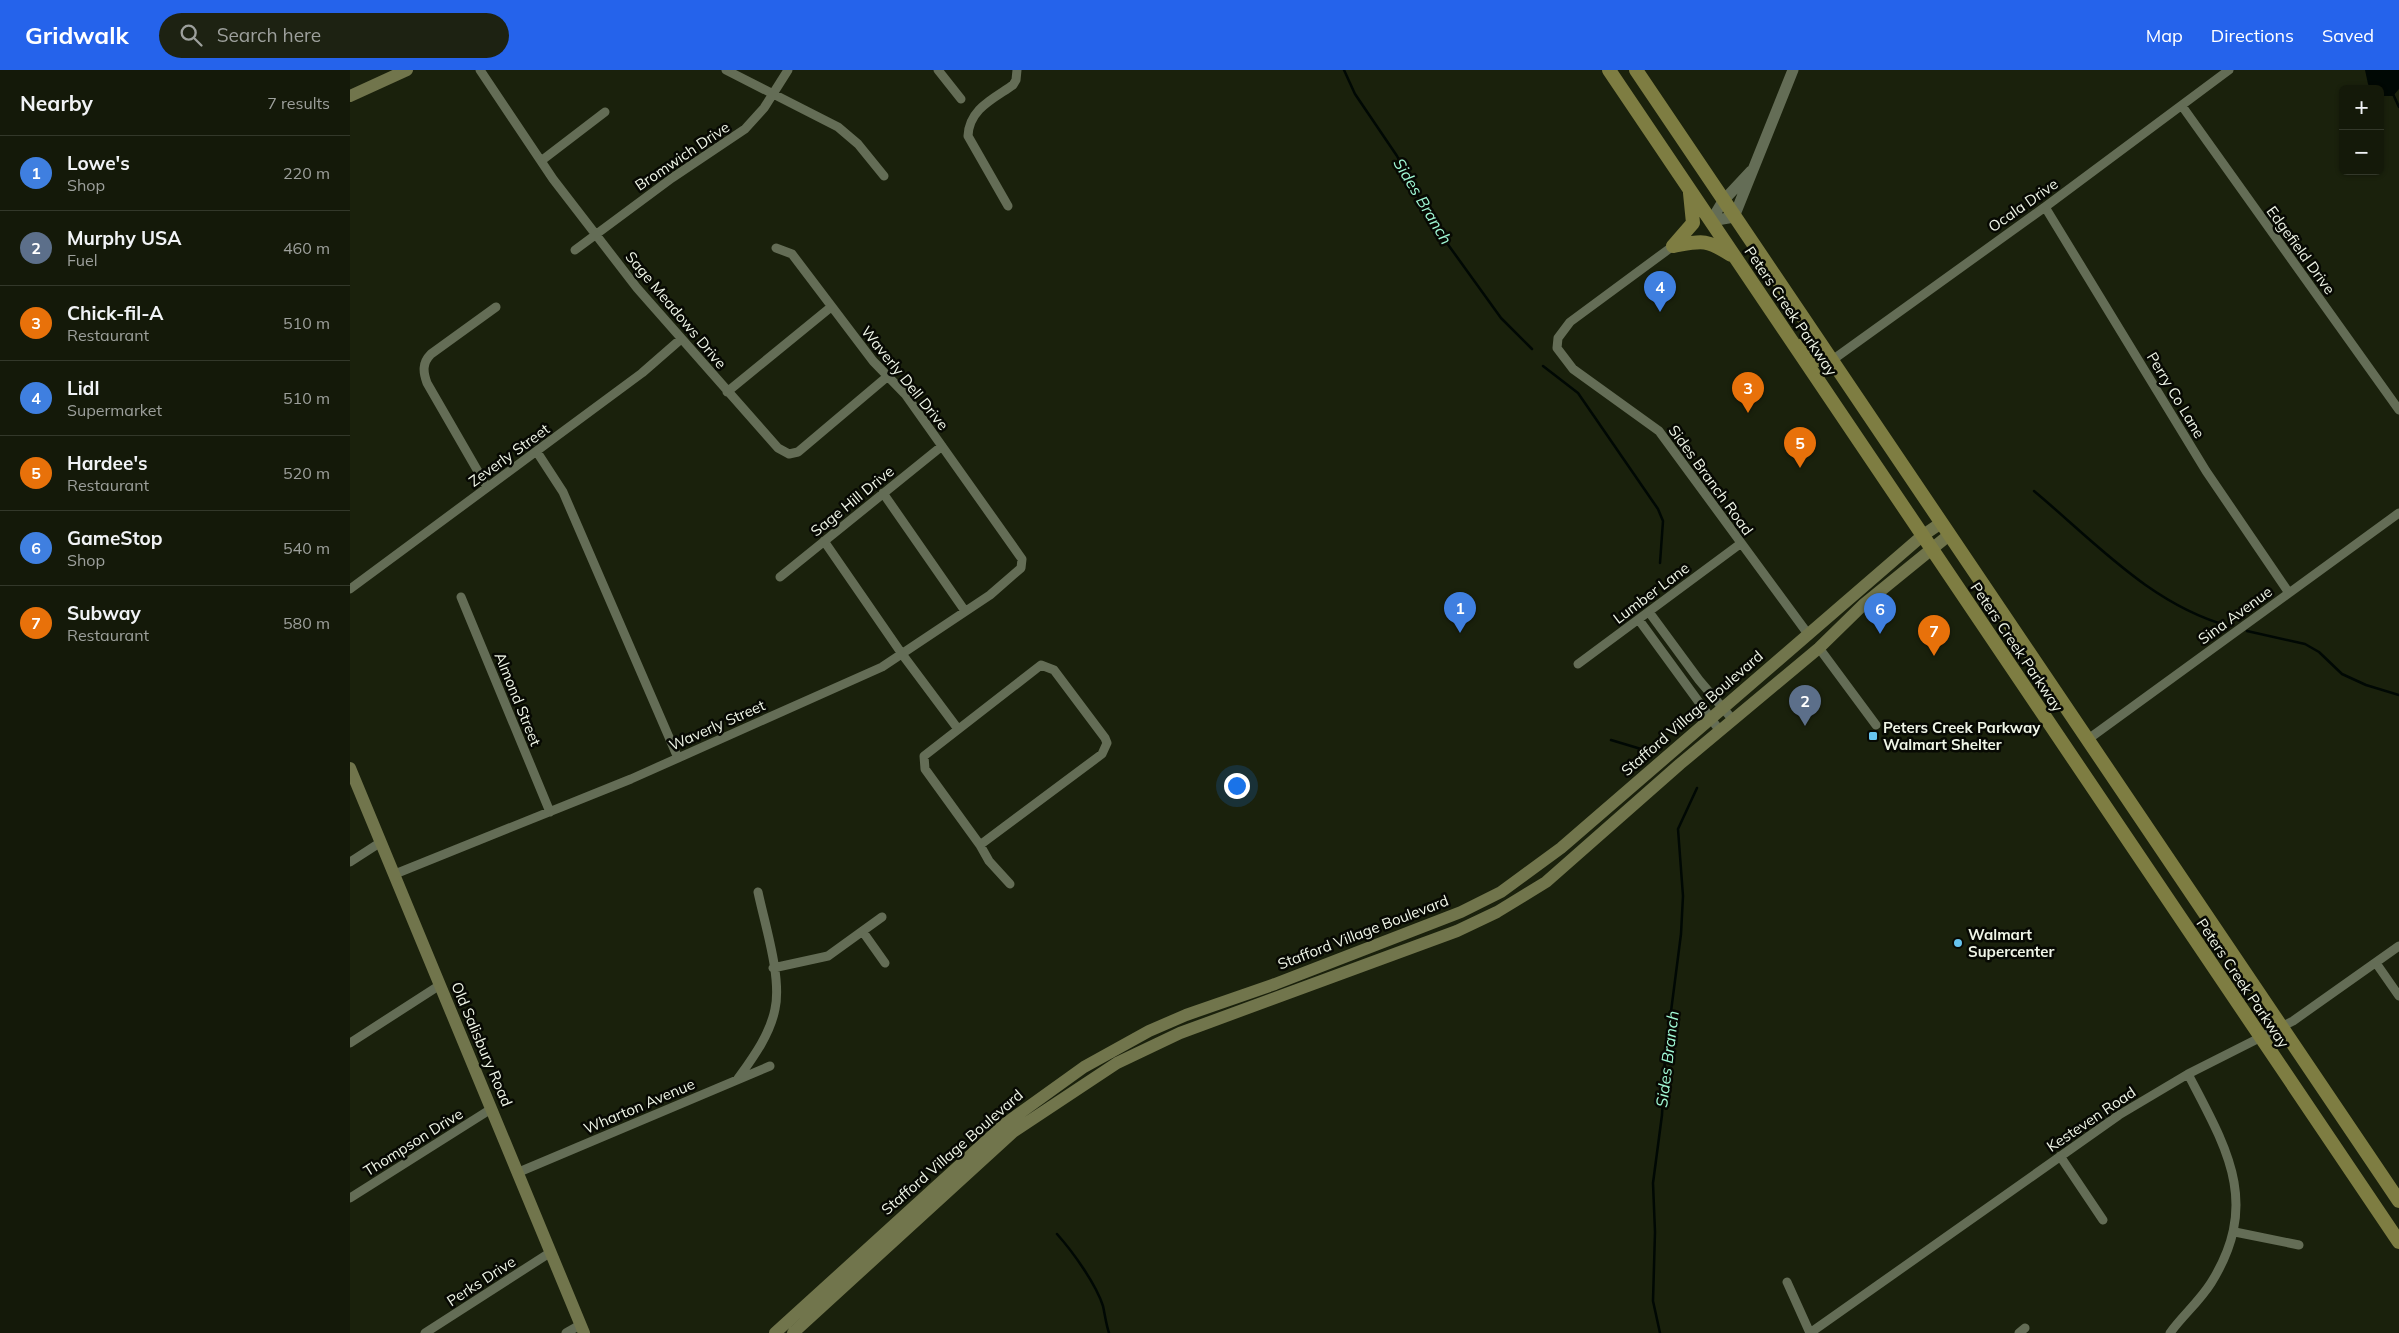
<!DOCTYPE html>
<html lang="en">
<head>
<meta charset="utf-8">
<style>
	:root { --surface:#141909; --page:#1d2212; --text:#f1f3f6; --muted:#9da09c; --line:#33382a; --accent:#2563eb }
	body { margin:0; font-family:Mulish,sans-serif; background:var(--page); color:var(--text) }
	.controls { position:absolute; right:15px; top:15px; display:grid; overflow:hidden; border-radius:8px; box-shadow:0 1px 4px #0004 }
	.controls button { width:45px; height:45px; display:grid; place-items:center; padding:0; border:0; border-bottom:1px solid var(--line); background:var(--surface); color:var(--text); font:25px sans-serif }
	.you { position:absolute; left:886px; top:715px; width:18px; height:18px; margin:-12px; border:4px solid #fff; border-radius:50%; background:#1a73e8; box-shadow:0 0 0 8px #1a73e833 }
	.badge { display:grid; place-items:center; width:32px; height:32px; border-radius:50%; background:var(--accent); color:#fff; font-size:16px; font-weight:700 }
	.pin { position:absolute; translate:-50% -41px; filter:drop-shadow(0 1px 2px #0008) }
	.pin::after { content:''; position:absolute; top:26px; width:18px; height:15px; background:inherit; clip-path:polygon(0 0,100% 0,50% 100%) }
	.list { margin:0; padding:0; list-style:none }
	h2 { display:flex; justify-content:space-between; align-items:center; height:65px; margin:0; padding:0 20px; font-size:21px }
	h2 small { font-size:16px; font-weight:400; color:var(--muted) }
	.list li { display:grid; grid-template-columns:32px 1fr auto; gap:15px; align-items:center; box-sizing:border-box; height:75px; padding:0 20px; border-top:1px solid var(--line) }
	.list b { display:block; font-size:19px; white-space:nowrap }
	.list p { margin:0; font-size:16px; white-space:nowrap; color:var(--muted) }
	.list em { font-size:16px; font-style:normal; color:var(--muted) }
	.icon { flex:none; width:28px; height:28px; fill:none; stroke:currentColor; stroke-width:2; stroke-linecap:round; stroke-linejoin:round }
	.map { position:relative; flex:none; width:2049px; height:1263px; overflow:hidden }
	header { display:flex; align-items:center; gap:30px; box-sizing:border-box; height:70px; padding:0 25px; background:var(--accent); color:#fff }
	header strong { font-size:24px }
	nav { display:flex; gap:28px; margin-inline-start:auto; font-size:18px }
	.search { width:350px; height:45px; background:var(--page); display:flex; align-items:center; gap:12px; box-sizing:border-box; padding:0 18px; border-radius:28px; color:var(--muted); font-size:19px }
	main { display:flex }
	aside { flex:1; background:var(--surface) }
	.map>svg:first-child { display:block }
	.water { fill:#000804 }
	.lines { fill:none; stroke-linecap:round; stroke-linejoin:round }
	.stream { stroke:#000804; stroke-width:2.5 }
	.minor { stroke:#646d56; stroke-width:9 }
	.tertiary { stroke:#646d56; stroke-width:11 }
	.secondary { stroke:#71754c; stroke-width:12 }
	.primary { stroke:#7e7d42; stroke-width:14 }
	.poi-dot { fill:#66c4ef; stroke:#070903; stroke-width:2 }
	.labels { text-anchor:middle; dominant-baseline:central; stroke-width:5; stroke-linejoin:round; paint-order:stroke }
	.street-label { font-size:15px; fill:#eff5e7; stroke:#070903 }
	.poi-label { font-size:15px; font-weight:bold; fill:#eff5e7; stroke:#070903; text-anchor:start }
	.water-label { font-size:16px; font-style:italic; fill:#a1fad6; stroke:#070903 }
</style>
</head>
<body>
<header>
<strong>Gridwalk</strong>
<div class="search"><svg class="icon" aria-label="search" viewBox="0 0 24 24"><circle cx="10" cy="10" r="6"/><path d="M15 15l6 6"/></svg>Search here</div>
<nav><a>Map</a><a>Directions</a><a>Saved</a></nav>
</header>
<main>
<aside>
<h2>Nearby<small>7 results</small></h2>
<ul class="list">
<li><span class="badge" style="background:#3f7fe0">1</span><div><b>Lowe's</b><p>Shop</p></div><em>220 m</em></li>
<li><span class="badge" style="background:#5c6f8a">2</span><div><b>Murphy USA</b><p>Fuel</p></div><em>460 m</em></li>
<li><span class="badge" style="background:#e8710a">3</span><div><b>Chick-fil-A</b><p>Restaurant</p></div><em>510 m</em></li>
<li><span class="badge" style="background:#3f7fe0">4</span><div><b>Lidl</b><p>Supermarket</p></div><em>510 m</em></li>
<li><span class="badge" style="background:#e8710a">5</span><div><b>Hardee's</b><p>Restaurant</p></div><em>520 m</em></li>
<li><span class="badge" style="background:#3f7fe0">6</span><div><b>GameStop</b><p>Shop</p></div><em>540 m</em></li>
<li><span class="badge" style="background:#e8710a">7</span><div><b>Subway</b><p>Restaurant</p></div><em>580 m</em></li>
</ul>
</aside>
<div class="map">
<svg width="2049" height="1263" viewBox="0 0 2049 1263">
	<rect width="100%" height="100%" fill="#1a210c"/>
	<path class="water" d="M2015,0H2049V19L2043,26H2030V19H2021L2018,14Z"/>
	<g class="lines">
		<path class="stream" d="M994,0L1005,24L1047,86L1081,151L1151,248L1182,279
			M2043,24L2049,37
			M1193,296L1228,323L1308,439L1313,451L1310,493
			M1684,421C1744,471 1801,535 1879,556
			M1897,561L1955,574L1969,582L1992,604L2016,615L2049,625
			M1261,670L1291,679
			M707,1164C723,1182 746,1214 753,1236C755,1245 756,1254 759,1263
			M1310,1263L1303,1231L1305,1162L1303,1113L1312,1045L1315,988L1331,864L1333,826L1328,759L1347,718"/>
		<path class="minor" d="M130,0L203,109L287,218L428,378L439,384L448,382L538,306
			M376,0L488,57L508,74L534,106
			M588,0L611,29
			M1832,36L2049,340
			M191,91L255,42
			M658,136L618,66C619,39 643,29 663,15L666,10L667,0
			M1695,137L1856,401L1939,523
			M1323,176L1220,252L1208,268L1207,278L1223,299L1309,361L1458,564
			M225,180L322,108L395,59L414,38L438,0
			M1481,291L1695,137L1879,0
			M377,322L481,237
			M187,382L213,422L328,688
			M137,417L77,313C73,302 72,293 81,284L146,237
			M533,423L615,541
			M474,471L552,584L608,659
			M430,507L592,376
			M0,519L292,303L331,269
			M111,527L200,742
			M1299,542L1349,610L1383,650
			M1289,550L1370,661
			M1469,578L1526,655
			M1228,594L1390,474
			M691,595L704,600L755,668L757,673L752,684L630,775L575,699L574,686Z
			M1737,670L2049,443
			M630,775L639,791L660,814
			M0,792L31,772
			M45,804L281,709L532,597L640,525L671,498L672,489L555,324L523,291L442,184L426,178
			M513,862L535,893
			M2026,893L2049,926
			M423,898L478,886L532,847
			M0,973L90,915
			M387,1010C402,989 420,965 425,939C432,908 415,855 408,822
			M1710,1086L1753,1150
			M169,1102L420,996
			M0,1128L141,1039
			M1885,1162L1949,1175
			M1437,1212L1460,1263
			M75,1263L201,1182
			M216,1263L230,1255
			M1460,1263L1769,1045L1838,1004L1943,951L2049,876
			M1669,1263L1675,1258
			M1820,1263C1832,1246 1849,1232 1861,1213C1911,1133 1877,1079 1838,1004"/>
		<path class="tertiary" d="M1361,151L1384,147L1443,0
			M1361,151L1373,131L1401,101"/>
		<path class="secondary" d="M0,26L57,0
			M0,698L234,1263
			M425,1263L656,1053L734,997L799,961L836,945L925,914L1111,842L1151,822L1211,778L1572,466L1591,453
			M443,1263L663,1062L767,993L830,963L1107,861L1147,842L1196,812L1330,694L1469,578L1513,535L1599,465"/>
		<path class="primary" d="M1259,0L2049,1172
			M1286,0L2049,1131
			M1323,176C1351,171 1355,168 1381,185
			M1323,176L1343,153L1340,123
			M1453,275C1462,287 1466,292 1481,291"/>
	</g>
	<g class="poi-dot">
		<rect x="1518" y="661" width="10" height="10" rx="2.5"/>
		<circle cx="1608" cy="873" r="5"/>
	</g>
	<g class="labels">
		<g class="street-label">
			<text transform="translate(332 86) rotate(-34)">Bromwich Drive</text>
			<text transform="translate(1673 135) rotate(-35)">Ocala Drive</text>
			<text transform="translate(1951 180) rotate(54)">Edgefield Drive</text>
			<text transform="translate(326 240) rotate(50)">Sage Meadows Drive</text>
			<text transform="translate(1441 241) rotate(56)">Peters Creek Parkway</text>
			<text transform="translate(555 308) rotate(51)">Waverly Dell Drive</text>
			<text transform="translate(1826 325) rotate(59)">Perry Co Lane</text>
			<text transform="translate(159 385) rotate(-36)">Zeverly Street</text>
			<text transform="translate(1361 410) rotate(54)">Sides Branch Road</text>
			<text transform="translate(502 431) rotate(-39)">Sage Hill Drive</text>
			<text transform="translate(1301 523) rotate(-37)">Lumber Lane</text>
			<text transform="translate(1885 545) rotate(-36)">Sina Avenue</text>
			<text transform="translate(1667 577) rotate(56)">Peters Creek Parkway</text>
			<text transform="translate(168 629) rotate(68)">Almond Street</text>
			<text transform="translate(1342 643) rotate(-41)">Stafford Village Boulevard</text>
			<text transform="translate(367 655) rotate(-24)">Waverly Street</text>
			<text transform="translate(1013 862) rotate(-21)">Stafford Village Boulevard</text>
			<text transform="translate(1893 913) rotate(56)">Peters Creek Parkway</text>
			<text transform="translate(132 974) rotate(67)">Old Salisbury Road</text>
			<text transform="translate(289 1036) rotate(-23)">Wharton Avenue</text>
			<text transform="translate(1741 1049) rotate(-34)">Kesteven Road</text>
			<text transform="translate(63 1072) rotate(-32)">Thompson Drive</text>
			<text transform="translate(602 1082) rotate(-41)">Stafford Village Boulevard</text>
			<text transform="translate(131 1211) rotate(-33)">Perks Drive</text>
		</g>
		<g class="poi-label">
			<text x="1533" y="657">Peters Creek Parkway<tspan x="1533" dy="17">Walmart Shelter</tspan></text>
			<text x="1618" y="864">Walmart<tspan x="1618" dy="17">Supercenter</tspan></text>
		</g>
		<g class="water-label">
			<text transform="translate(1073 131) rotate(59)">Sides Branch</text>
			<text transform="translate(1317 989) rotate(-83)">Sides Branch</text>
		</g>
	</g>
</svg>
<div class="controls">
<button>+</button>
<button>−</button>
</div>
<div class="you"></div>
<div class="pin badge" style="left:1110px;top:563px;background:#3f7fe0">1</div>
<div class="pin badge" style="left:1455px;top:656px;background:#5c6f8a">2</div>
<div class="pin badge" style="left:1398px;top:343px;background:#e8710a">3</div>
<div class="pin badge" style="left:1310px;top:242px;background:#3f7fe0">4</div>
<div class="pin badge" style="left:1450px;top:398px;background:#e8710a">5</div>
<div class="pin badge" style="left:1530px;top:564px;background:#3f7fe0">6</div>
<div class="pin badge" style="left:1584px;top:586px;background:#e8710a">7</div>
</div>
</main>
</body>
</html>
